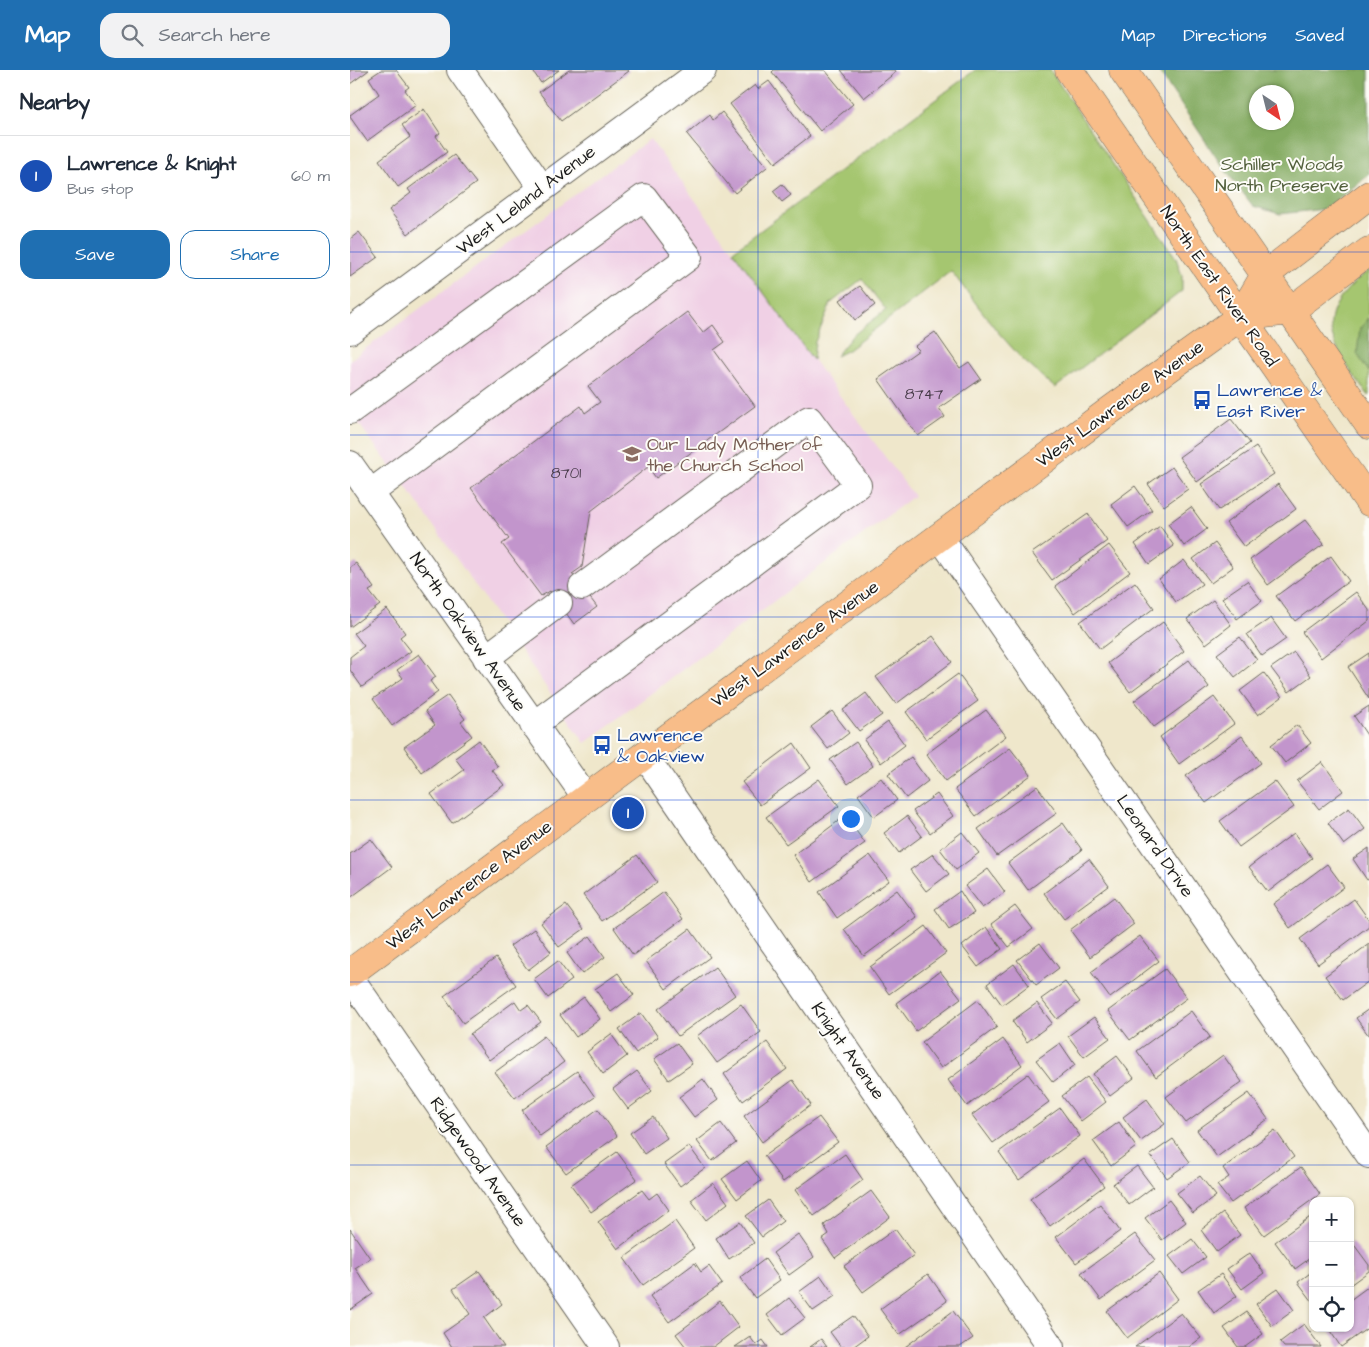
<!DOCTYPE html>
<html lang="en">
<head>
<meta charset="utf-8">
<style>
	:root { --surface:#fff; --page:#f2f2f3; --text:#1f2937; --muted:#747a83; --line:#e0e1e3; --accent:#1f6fb2 }
	body { margin:0; font-family:"Architects Daughter",sans-serif; background:var(--page); color:var(--text) }
	.controls { position:absolute; right:15px; bottom:15px; display:grid; overflow:hidden; border-radius:10px; box-shadow:0 1px 4px #0004 }
	.controls button { width:45px; height:45px; display:grid; place-items:center; padding:0; border:0; border-bottom:1px solid var(--line); background:var(--surface); color:var(--text); font:25px sans-serif }
	.compass { position:absolute; left:899px; top:15px; width:45px; height:45px; border-radius:50%; background:var(--surface); box-shadow:0 1px 4px #0004; rotate:145deg }
	.you { position:absolute; left:500px; top:748px; width:18px; height:18px; margin:-12px; border:4px solid #fff; border-radius:50%; background:#1a73e8; box-shadow:0 0 0 8px #1a73e833 }
	.badge { display:grid; place-items:center; width:32px; height:32px; border-radius:50%; background:var(--accent); color:#fff; font-size:16px; font-weight:700 }
	.pin { position:absolute; translate:-50% -50%; border:2px solid #fff; box-shadow:0 1px 5px #0006 }
	.list { margin:0; padding:0; list-style:none }
	h2 { display:flex; justify-content:space-between; align-items:center; height:65px; margin:0; padding:0 20px; font-size:21px }
	h2 small { font-size:16px; font-weight:400; color:var(--muted) }
	.list li { display:grid; grid-template-columns:32px 1fr auto; gap:15px; align-items:center; box-sizing:border-box; height:80px; padding:0 20px; border-top:1px solid var(--line) }
	.list b { display:block; font-size:19px; white-space:nowrap }
	.list p { margin:0; font-size:16px; white-space:nowrap; color:var(--muted) }
	.list em { font-size:16px; font-style:normal; color:var(--muted) }
	.actions { display:flex; gap:10px; padding:15px 20px }
	.actions a { flex:1; padding:11px 0; border:1px solid var(--accent); border-radius:15px; text-align:center; font-size:18px; color:var(--accent) }
	.actions .main { background:var(--accent); color:#fff }
	.icon { flex:none; width:28px; height:28px; fill:none; stroke:currentColor; stroke-width:2; stroke-linecap:round; stroke-linejoin:round }
	.map { position:relative; flex:none; width:1019px; height:1277px; overflow:hidden }
	header { display:flex; align-items:center; gap:30px; box-sizing:border-box; height:70px; padding:0 25px; background:var(--accent); color:#fff }
	header strong { font-size:24px }
	nav { display:flex; gap:28px; margin-inline-start:auto; font-size:18px }
	.search { width:350px; height:45px; background:var(--page); display:flex; align-items:center; gap:12px; box-sizing:border-box; padding:0 18px; border-radius:15px; color:var(--muted); font-size:19px }
	main { display:flex }
	aside { flex:1; background:var(--surface) }
	.map>svg:first-child { display:block }
	.built { fill:#f0d0e5 }
	.green { fill:#a5c66f; stroke:#607146 }
	.forest { fill:#84ab62; stroke:#50643f; fill-rule:evenodd }
	.building { fill:#c295cc }
	.lines { fill:none; stroke-linecap:round; stroke-linejoin:round }
	.minor-casing { stroke:#666359; stroke-width:28 }
	.major-casing { stroke:#666359; stroke-width:29 }
	.minor { stroke:#fff; stroke-width:26 }
	.major { stroke:#f8bd89; stroke-width:28 }
	.grid { fill:none; stroke:#1d4ed8; stroke-width:1; stroke-opacity:0.55 }
	.labels { text-anchor:middle; dominant-baseline:central; stroke-width:4; stroke-linejoin:round; paint-order:stroke }
	.number-label { font-size:15px; fill:#463a48 }
	.park-label { font-size:18px; fill:#53603d; stroke:#fdfcf7 }
	.street-label { font-size:18px; fill:#1c1c1c; stroke:#fdfcf7 }
	.transit-label { font-size:18px; fill:#164399; stroke:#fdfcf7; text-anchor:start }
	.education-label { font-size:18px; fill:#785e54; stroke:#fdfcf7; text-anchor:start }
</style>
</head>
<body>
<header>
<strong>Map</strong>
<div class="search"><svg class="icon" aria-label="search" viewBox="0 0 24 24"><circle cx="10" cy="10" r="6"/><path d="M15 15l6 6"/></svg>Search here</div>
<nav><a>Map</a><a>Directions</a><a>Saved</a></nav>
</header>
<main>
<aside>
<h2>Nearby<small></small></h2>
<ul class="list">
<li><span class="badge" style="background:#1a4fb4">1</span><div><b>Lawrence &amp; Knight</b><p>Bus stop</p></div><em>60 m</em></li>
</ul>
<div class="actions"><a class="main">Save</a><a>Share</a></div>
</aside>
<div class="map">
<svg width="1019" height="1277" viewBox="0 0 1019 1277">
	<rect width="100%" height="100%" fill="#fdfcf7"/>
	<filter id="ink" filterUnits="userSpaceOnUse"><feTurbulence type="fractalNoise" baseFrequency=".02" numOctaves="2"/><feDisplacementMap in="SourceGraphic" scale="10" xChannelSelector="R" yChannelSelector="G"/><feConvolveMatrix kernelMatrix="1 2 1 2 8 2 1 2 1" color-interpolation-filters="sRGB"/></filter>
	<filter id="wash" filterUnits="userSpaceOnUse"><feTurbulence type="fractalNoise" baseFrequency=".0096" numOctaves="4" result="noise"/><feDisplacementMap in="SourceGraphic" scale="20" xChannelSelector="R" yChannelSelector="G"/><feGaussianBlur stdDeviation="1.12" result="paint"/><feColorMatrix in="noise" values="0 0 0 0 0 0 0 0 0 0 0 0 0 0 0 0 0 1.4 0 .05"/><feComposite in="paint" operator="in"/></filter>
	<g filter="url(#wash)">
		<rect width="100%" height="100%" fill="#efe7cb"/>
		<path class="built" d="M300,69L564,426L235,673L64,428L0,342V290Z"/>
		<path class="green" d="M625,0H700L826,188L832,206V221L705,318L672,289L647,261L601,201L498,280L486,286L502,266L536,240L512,209L481,233L465,272L463,290L383,181Z
			M1019,200V327C1007,310 984,280 981,260C978,235 1001,214 1019,200Z"/>
		<path class="forest" d="M808,0H1019V105L975,139L930,144L903,136L872,96ZM906,22H936V52H906Z
			M1019,248V302L1007,284L1010,258Z"/>
		<g id="blocks">
			<path class="building" d="M0,0H19L0,14Z
				M31,0H46L59,17L55,20L66,35L17,71L0,47V45L29,24L19,8Z
				M182,0H209L191,13Z
				M219,0H278L279,1L211,51L189,22Z
				M424,0H475L503,34L470,61L422,2Z
				M491,0H545L546,2L514,28Z
				M419,11L460,66L425,93L380,34L405,15L408,19Z
				M74,39L90,63L86,66L97,82L48,117L29,90L60,67L52,55Z
				M372,42L417,97L385,123L337,64L360,45L363,50Z
				M104,85L126,113L58,164L39,140L61,123L58,119Z
				M432,114L441,125L432,132L423,121Z
				M9,162L28,187L0,207V169Z
				M510,216L525,235L505,250L490,230Z
				M337,242L353,263L363,255L375,272L364,280L405,336L306,408L298,397L241,441L232,497L222,504L247,537L224,554L200,521L191,526L152,474L159,469L121,418L231,336L235,343L250,332L238,316Z
				M585,262L610,298L619,292L631,309L589,338L595,347L568,366L528,309L569,280L565,276Z
				M881,349L900,373L847,412L829,387Z
				M906,377L924,404L869,440L851,414Z
				M822,397L838,419L814,436L798,414Z
				M928,414L946,439L894,477L876,453Z
				M785,416L802,440L778,457L761,434Z
				M841,437L857,459L834,476L818,454Z
				M738,444L757,471L702,510L682,483Z
				M955,450L974,474L918,515L900,490Z
				M810,456L824,476L799,494L785,474Z
				M865,473L883,497L861,513L843,489Z
				M759,475L780,502L725,543L705,516Z
				M981,486L999,511L945,551L926,526Z
				M834,490L852,514L826,532L809,509Z
				M6,493L24,518L19,521L30,535L0,557V497Z
				M897,511L912,531L887,549L872,528Z
				M785,512L804,538L750,579L730,552Z
				M1006,522L1019,540V551L971,588L952,562Z
				M863,530L881,555L856,574L837,549Z
				M37,539L55,563L50,567L61,581L12,617L0,600V587L14,576L4,563Z
				M921,548L936,569L912,586L897,564Z
				M813,552L834,581L780,622L758,593Z
				M583,566L602,592L546,634L526,607Z
				M890,567L907,590L885,607L867,584Z
				M944,582L961,606L939,622L921,598Z
				M1019,583V629L998,597Z
				M69,584L86,607L80,611L88,622L42,656L23,629L53,608L47,600Z
				M839,590L859,617L804,657L784,631Z
				M914,603L932,627L908,645L890,621Z
				M608,604L628,631L576,669L556,642Z
				M516,623L532,645L509,661L493,640Z
				M98,625L115,649L111,652L122,666L72,703L54,677L85,655L75,641Z
				M864,627L884,654L829,694L810,667Z
				M1019,636V668L1004,646Z
				M636,640L656,666L596,711L576,684Z
				M482,641L499,663L478,679L461,657Z
				M538,652L555,675L531,693L514,670Z
				M947,655L961,673L935,693L921,675Z
				M892,666L911,693L856,733L836,706Z
				M129,670L148,697L142,700L154,715L102,753L81,724L114,700L105,688Z
				M506,672L523,696L498,714L480,690Z
				M444,673L461,698L410,735L392,712Z
				M660,678L681,705L626,746L605,719Z
				M561,687L578,711L556,728L538,704Z
				M972,692L993,721L969,739L947,711Z
				M531,708L547,730L524,747L508,725Z
				M469,709L489,736L436,774L416,747Z
				M925,711L944,737L889,777L870,751Z
				M687,716L707,743L647,786L628,759Z
				M587,724L603,746L580,763L563,741Z
				M999,738L1015,759L994,775L978,753Z
				M495,746L515,773L462,812L443,785Z
				M557,746L572,766L549,783L534,763Z
				M713,753L732,780L678,820L658,793Z
				M612,762L629,783L606,800L590,779Z
				M944,763L962,788L918,822L899,797Z
				M21,769L42,797L0,828V784Z
				M1019,778V809L1017,810L1003,789Z
				M583,784L599,804L576,821L560,800Z
				M287,785L307,812L252,851L233,825Z
				M520,785L539,811L487,848L469,822Z
				M739,789L759,816L714,849L694,823Z
				M977,794L994,817L940,858L923,834Z
				M638,799L655,822L632,838L615,816Z
				M547,820L567,847L514,886L494,859Z
				M610,821L624,843L599,859L585,839Z
				M314,822L333,849L283,885L264,858Z
				M764,827L784,854L740,887L720,860Z
				M1004,829L1019,850V856L968,894L950,869Z
				M216,835L234,859L209,877L191,853Z
				M665,836L683,859L659,877L641,854Z
				M576,856L596,883L539,924L520,897Z
				M636,857L652,879L628,897L612,876Z
				M184,859L201,882L178,900L160,876Z
				M340,859L360,887L316,919L296,891Z
				M240,866L255,887L232,904L217,883Z
				M790,866L809,891L760,928L741,902Z
				M690,873L709,898L686,915L667,890Z
				M1019,874V911L993,930L975,906Z
				M146,888L166,915L113,953L94,926Z
				M208,891L222,910L198,928L184,909Z
				M664,894L679,915L652,935L637,914Z
				M365,897L385,925L328,966L308,939Z
				M815,899L837,928L780,970L758,941Z
				M590,901L611,928L566,961L546,933Z
				M268,903L284,925L261,942L245,919Z
				M715,912L730,932L707,949L691,929Z
				M234,927L250,949L226,967L210,945Z
				M628,930L647,957L591,998L572,972Z
				M165,931L171,940L178,935L191,952L139,990L120,964Z
				M687,933L702,953L677,972L662,951Z
				M391,934L411,962L367,993L347,966Z
				M1019,939V966L1006,948Z
				M841,941L860,967L806,1007L787,981Z
				M291,943L308,967L286,983L269,959Z
				M744,947L760,968L734,987L718,966Z
				M261,964L277,986L253,1004L237,982Z
				M194,966L214,992L165,1028L145,1002Z
				M653,969L672,995L617,1036L598,1010Z
				M417,972L437,999L393,1031L374,1004Z
				M327,973L342,994L319,1010L304,989Z
				M710,973L725,995L703,1012L686,990Z
				M873,985L892,1012L836,1053L816,1027Z
				M767,986L784,1008L760,1026L743,1004Z
				M227,1001L245,1027L190,1066L172,1040Z
				M287,1001L302,1021L278,1039L263,1019Z
				M678,1004L699,1032L643,1073L622,1045Z
				M737,1007L756,1032L731,1051L712,1026Z
				M353,1009L368,1030L344,1047L329,1027Z
				M443,1010L461,1035L412,1072L394,1046Z
				M899,1023L918,1049L867,1087L847,1060Z
				M797,1029L815,1054L791,1071L773,1047Z
				M710,1038L730,1066L669,1110L649,1082Z
				M248,1039L267,1066L216,1103L196,1077Z
				M303,1047L317,1068L294,1084L280,1063Z
				M469,1047L488,1072L433,1112L414,1086Z
				M769,1052L786,1077L761,1096L743,1071Z
				M371,1053L386,1073L362,1091L347,1071Z
				M925,1060L944,1087L881,1133L867,1115L879,1107L873,1098Z
				M823,1069L840,1092L817,1108L800,1085Z
				M339,1076L355,1098L330,1116L314,1094Z
				M267,1082L287,1109L241,1142L221,1115Z
				M495,1084L513,1110L464,1146L445,1120Z
				M734,1089L754,1116L700,1156L680,1129Z
				M397,1091L411,1111L387,1129L372,1109Z
				M787,1096L803,1117L779,1135L763,1114Z
				M951,1097L970,1124L914,1165L894,1138Z
				M850,1106L866,1126L843,1143L827,1123Z
				M363,1113L378,1133L356,1150L341,1130Z
				M292,1120L299,1129L307,1123L319,1140L268,1179L248,1152Z
				M521,1121L540,1147L485,1188L472,1169L479,1164L474,1155Z
				M418,1130L433,1151L412,1167L396,1146Z
				M819,1130L836,1152L812,1170L795,1148Z
				M750,1134L770,1161L726,1193L706,1167Z
				M873,1143L890,1165L867,1182L851,1160Z
				M963,1145V1186L945,1199L925,1172Z
				M325,1151L344,1178L293,1215L274,1188Z
				M390,1152L404,1173L379,1189L366,1168Z
				M0,1159L20,1188L5,1198L23,1224L0,1240Z
				M545,1159L564,1185L513,1222L494,1196Z
				M448,1164L464,1187L439,1205L423,1183Z
				M785,1164L805,1190L751,1230L731,1203Z
				M842,1169L856,1187L833,1204L819,1186Z
				M1002,1172L1019,1195V1201L1000,1215V1173Z
				M900,1183L914,1203L892,1219L877,1199Z
				M415,1189L430,1210L405,1228L390,1208Z
				M345,1193L351,1202L359,1196L372,1214L319,1252L300,1226Z
				M129,1201L152,1234L134,1248L154,1277H102L93,1263L120,1244L103,1219Z
				M963,1201V1232L948,1212Z
				M809,1203L828,1229L777,1268L757,1241Z
				M578,1204L597,1231L549,1265L530,1239Z
				M871,1204L887,1226L864,1243L848,1220Z
				M471,1206L485,1226L463,1241L449,1222Z
				M1019,1216V1257L991,1277L978,1258H1000V1230Z
				M928,1218L944,1240L922,1256L906,1234Z
				M439,1228L455,1248L432,1265L417,1245Z
				M370,1231L389,1257L363,1277H336L326,1264Z
				M603,1241L623,1268L610,1277H555Z
				M897,1242L913,1264L895,1277H888L874,1258Z
				M831,1243L851,1268L839,1277H785Z
				M503,1246L518,1266L503,1277H491L480,1262Z
				M954,1254L971,1277H934L930,1272Z
				M400,1267L406,1275L413,1270L418,1277H385Z
				M471,1269L477,1277H460Z"/>
		</g>
	</g>
	<g filter="url(#ink)">
		<use href="#blocks" fill-opacity="0" stroke="#666359" stroke-width="1"/>
		<g class="lines">
			<g class="minor-casing">
				<path id="minor" d="M110,0L192,118
					M0,261L353,0
					M0,341L294,127L339,187L20,423
					M0,394L236,728
					M590,467L1019,1085
					M136,588L209,533
					M183,655L508,415L459,349L232,517
					M295,686L701,1277
					M0,907L256,1277"/>
			</g>
			<g class="major-casing">
				<path id="major" d="M719,0L1019,432
					M773,0L1019,355
					M890,247L940,241L1019,181
					M0,903L762,339L890,247L915,205L1019,125"/>
			</g>
			<use href="#minor" class="minor"/>
			<use href="#major" class="major"/>
		</g>
	</g>
	<path class="grid" d="M204,0V1277M408,0V1277M611,0V1277M815,0V1277M0,182H1019M0,365H1019M0,547H1019M0,730H1019M0,912H1019M0,1095H1019"/>
	<defs>
		<g id="bus-bare" transform="scale(1.5)"><path d="M-5-6H5V4H4V6H2V4H-2V6H-4V4H-5ZM-3.5-4V0h7V-4ZM-3.5 1.2v1.5H-2V1.2ZM2 1.2v1.5H3.5V1.2Z" fill="#1a4fb4" stroke="#fdfcf7" stroke-width="2.5" paint-order="stroke"/></g>
		<g id="school-bare" transform="scale(1.5)"><path d="M0-5L7-2L0 1L-7-2ZM-4 1L0 2.5L4 1V4Q0 6-4 4Z" fill="#8d6e63" stroke="#fdfcf7" stroke-width="2.5" paint-order="stroke"/></g>
	</defs>
	<g fill-rule="evenodd">
		<use href="#bus-bare" x="852" y="330"/>
		<use href="#school-bare" x="282" y="384"/>
		<use href="#bus-bare" x="252" y="675"/>
	</g>
	<g class="labels">
		<g class="number-label">
			<text x="574" y="324">8747</text>
			<text x="216" y="403">8701</text>
		</g>
		<g class="park-label">
			<text x="932" y="94">Schiller Woods<tspan x="932" dy="21">North Preserve</tspan></text>
		</g>
		<g class="street-label">
			<text transform="translate(176 130) rotate(-37)">West Leland Avenue</text>
			<text transform="translate(869 216) rotate(55)">North East River Road</text>
			<text transform="translate(770 334) rotate(-36)">West Lawrence Avenue</text>
			<text transform="translate(118 562) rotate(55)">North Oakview Avenue</text>
			<text transform="translate(445 574) rotate(-36)">West Lawrence Avenue</text>
			<text transform="translate(805 776) rotate(55)">Leonard Drive</text>
			<text transform="translate(119 815) rotate(-37)">West Lawrence Avenue</text>
			<text transform="translate(498 981) rotate(55)">Knight Avenue</text>
			<text transform="translate(128 1092) rotate(55)">Ridgewood Avenue</text>
		</g>
		<g class="transit-label">
			<text x="867" y="320">Lawrence &amp;<tspan x="867" dy="21">East River</tspan></text>
			<text x="267" y="665">Lawrence<tspan x="267" dy="21">&amp; Oakview</tspan></text>
		</g>
		<g class="education-label">
			<text x="297" y="374">Our Lady Mother of<tspan x="297" dy="21">the Church School</tspan></text>
		</g>
	</g>
</svg>
<div class="controls">
<button>+</button>
<button>−</button>
<button><svg class="icon" aria-label="locate" viewBox="0 0 24 24"><circle cx="12" cy="12" r="6"/><path d="M12 2v4M12 18v4M2 12h4M18 12h4"/></svg></button>
</div>
<svg class="compass" viewBox="-18 -18 36 36"><path d="M0-13l5 13h-10z" fill="#e53935"/><path d="M0 13l5-13h-10z" fill="#747a83"/></svg>
<div class="you"></div>
<div class="pin badge" style="left:278px;top:743px;background:#1a4fb4">1</div>
</div>
</main>
</body>
</html>
